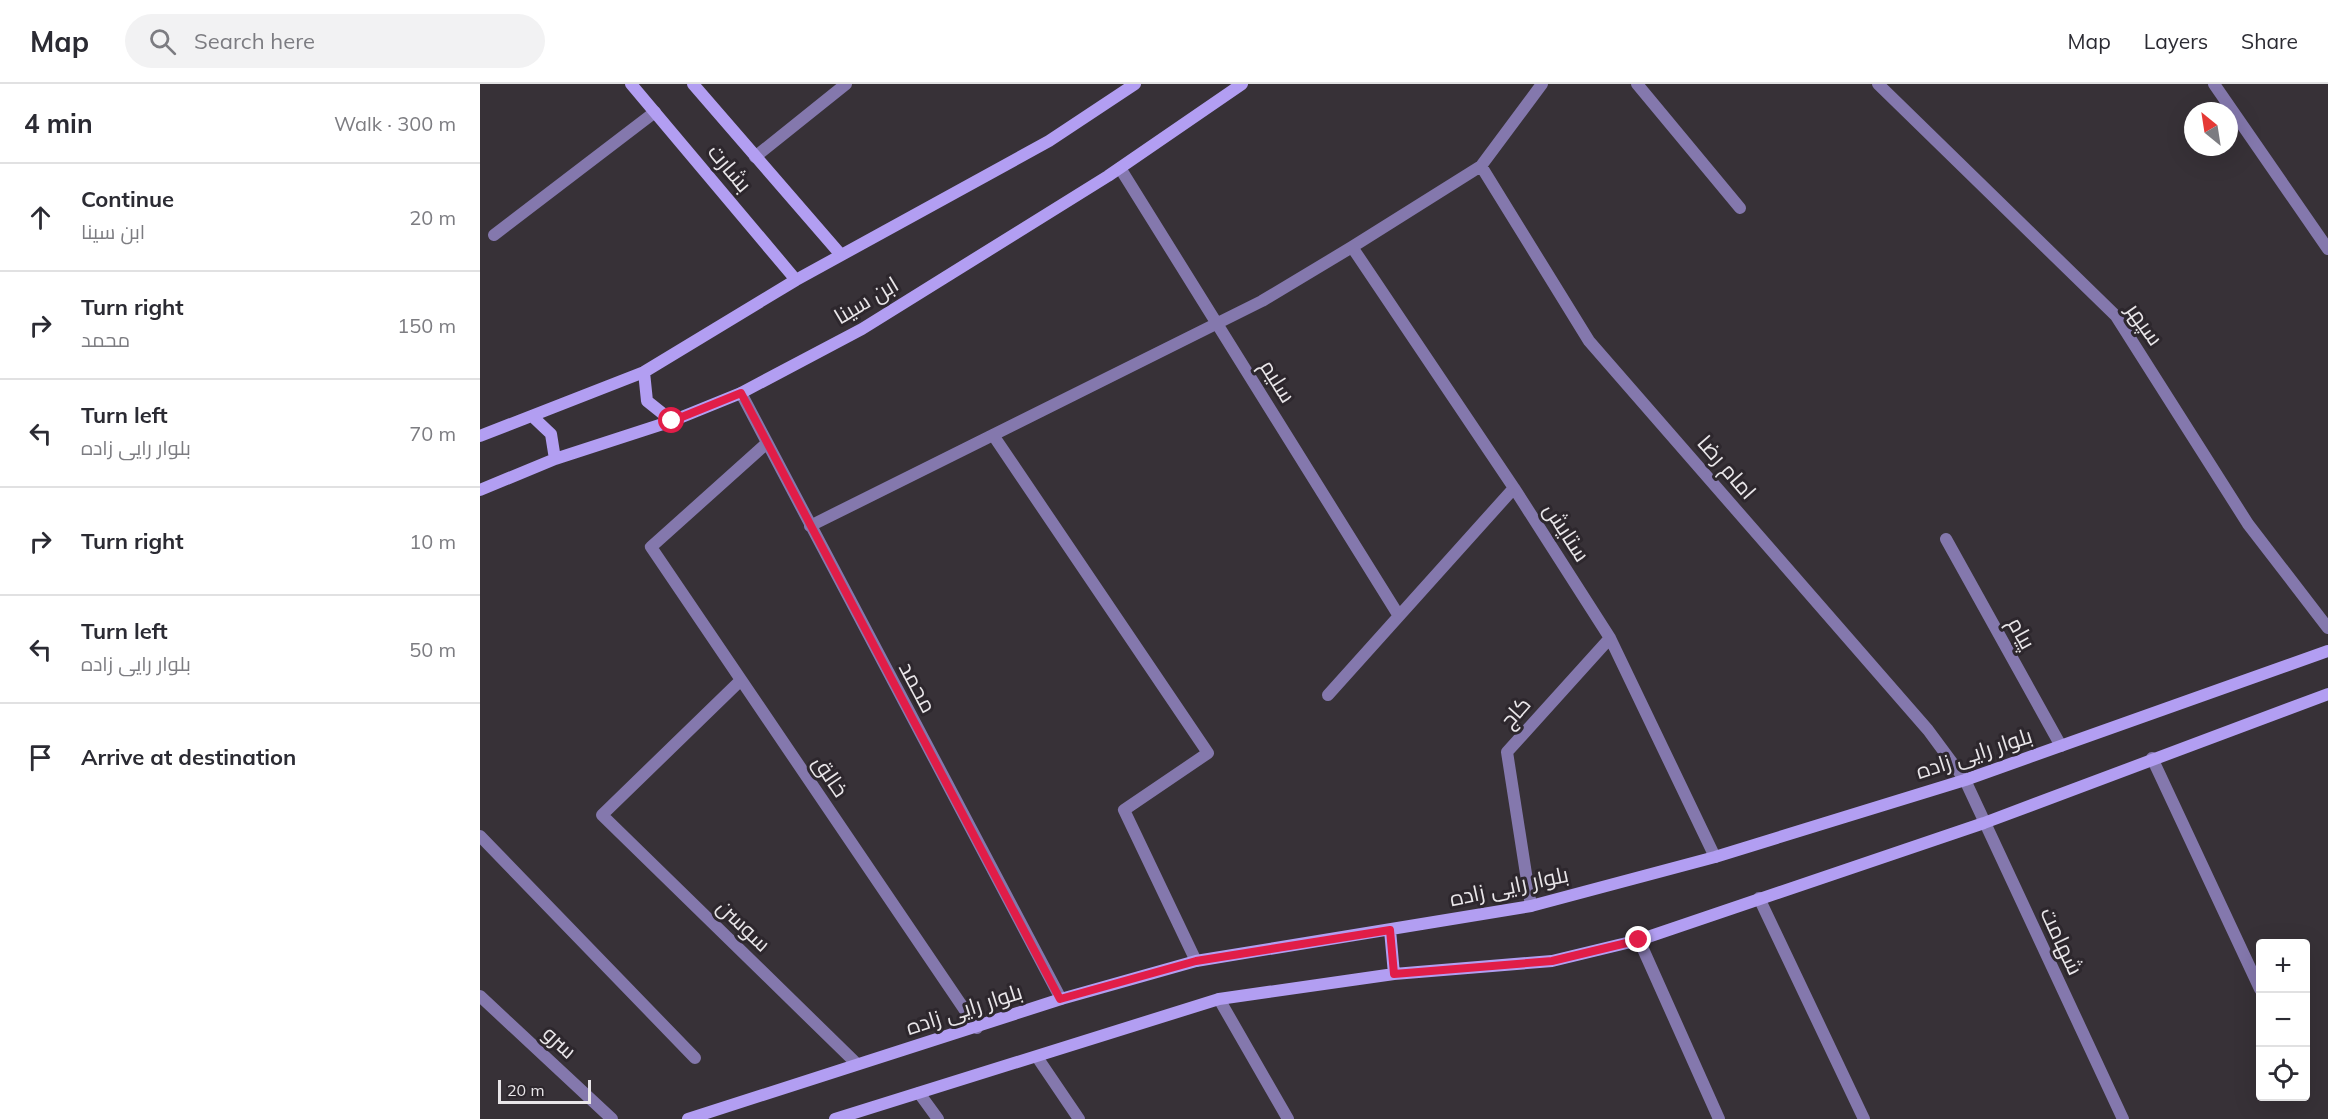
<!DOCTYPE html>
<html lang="en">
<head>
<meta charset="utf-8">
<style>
	:root { --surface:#fff; --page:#f2f2f3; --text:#2b2b33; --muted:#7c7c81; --line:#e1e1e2 }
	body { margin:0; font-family:Mulish,Cairo,sans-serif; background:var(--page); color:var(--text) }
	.controls { position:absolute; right:18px; bottom:18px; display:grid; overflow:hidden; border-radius:6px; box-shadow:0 6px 24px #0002 }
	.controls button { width:54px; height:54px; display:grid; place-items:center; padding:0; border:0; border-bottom:2px solid var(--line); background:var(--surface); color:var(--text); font:30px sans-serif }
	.compass { position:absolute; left:1704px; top:18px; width:54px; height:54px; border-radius:50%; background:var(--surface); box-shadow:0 6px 24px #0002; rotate:330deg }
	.scale { position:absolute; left:18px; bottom:15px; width:93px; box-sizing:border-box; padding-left:6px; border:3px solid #e9e6e9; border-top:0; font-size:16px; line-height:21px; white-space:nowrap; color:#e9e6e9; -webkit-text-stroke:4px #2d272d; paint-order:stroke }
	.stop { position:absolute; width:18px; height:18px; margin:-14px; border:4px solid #e11d48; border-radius:50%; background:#fff }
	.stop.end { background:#e11d48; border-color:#fff; box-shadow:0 2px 6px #0008 }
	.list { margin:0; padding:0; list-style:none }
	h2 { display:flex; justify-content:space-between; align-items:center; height:78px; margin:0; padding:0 24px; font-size:26px }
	h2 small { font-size:20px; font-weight:400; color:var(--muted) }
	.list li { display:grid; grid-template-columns:39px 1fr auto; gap:18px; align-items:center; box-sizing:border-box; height:108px; padding:0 24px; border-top:2px solid var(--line) }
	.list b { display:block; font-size:22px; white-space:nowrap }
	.list p { margin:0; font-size:20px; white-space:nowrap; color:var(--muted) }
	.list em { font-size:20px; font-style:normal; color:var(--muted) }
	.icon { flex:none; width:33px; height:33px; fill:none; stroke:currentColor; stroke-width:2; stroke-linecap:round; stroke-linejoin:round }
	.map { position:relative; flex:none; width:1848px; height:1035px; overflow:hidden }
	header { display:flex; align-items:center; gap:36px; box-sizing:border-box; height:84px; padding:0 30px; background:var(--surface); border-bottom:2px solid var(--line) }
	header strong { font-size:28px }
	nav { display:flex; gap:33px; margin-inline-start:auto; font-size:21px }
	.search { width:420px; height:54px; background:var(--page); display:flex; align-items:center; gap:15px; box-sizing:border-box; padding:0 21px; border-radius:33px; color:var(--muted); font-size:22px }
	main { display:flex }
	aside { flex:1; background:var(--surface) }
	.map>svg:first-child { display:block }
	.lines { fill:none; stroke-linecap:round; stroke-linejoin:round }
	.street { stroke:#8478ad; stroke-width:12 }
	.secondary { stroke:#b29ef2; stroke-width:12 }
	.route { stroke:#e11d48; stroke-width:8 }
	.labels { text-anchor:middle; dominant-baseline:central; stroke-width:6; stroke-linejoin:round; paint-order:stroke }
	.street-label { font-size:22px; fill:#e9e6e9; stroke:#2d272d }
</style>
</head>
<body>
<header>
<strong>Map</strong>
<div class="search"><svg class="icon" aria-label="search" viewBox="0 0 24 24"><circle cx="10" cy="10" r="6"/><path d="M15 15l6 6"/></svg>Search here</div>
<nav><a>Map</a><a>Layers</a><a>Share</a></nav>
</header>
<main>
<aside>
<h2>4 min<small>Walk · 300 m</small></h2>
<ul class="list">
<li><svg class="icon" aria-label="ahead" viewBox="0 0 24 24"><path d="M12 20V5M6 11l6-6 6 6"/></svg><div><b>Continue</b><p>ابن سینا</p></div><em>20 m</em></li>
<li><svg class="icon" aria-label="right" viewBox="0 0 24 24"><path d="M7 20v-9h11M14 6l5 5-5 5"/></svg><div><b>Turn right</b><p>محمد</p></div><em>150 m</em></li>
<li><svg class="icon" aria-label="left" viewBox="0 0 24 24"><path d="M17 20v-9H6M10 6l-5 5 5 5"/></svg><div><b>Turn left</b><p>بلوار رایی زاده</p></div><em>70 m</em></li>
<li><svg class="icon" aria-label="right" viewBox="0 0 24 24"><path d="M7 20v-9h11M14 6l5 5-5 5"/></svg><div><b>Turn right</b></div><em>10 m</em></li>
<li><svg class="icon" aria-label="left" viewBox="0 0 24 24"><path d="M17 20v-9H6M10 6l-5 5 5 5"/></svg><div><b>Turn left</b><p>بلوار رایی زاده</p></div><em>50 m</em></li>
<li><svg class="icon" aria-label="arrive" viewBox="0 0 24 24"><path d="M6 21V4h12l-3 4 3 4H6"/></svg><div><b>Arrive at destination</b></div></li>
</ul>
</aside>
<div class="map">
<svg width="1848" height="1035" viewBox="0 0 1848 1035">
	<rect width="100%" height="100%" fill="#373137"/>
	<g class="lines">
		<path class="street" d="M1157,0L1260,124
			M1398,0L1636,232L1768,440L1848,544
			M1734,0L1848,165
			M275,73L366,0
			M1001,82L1109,257L1448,646L1485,696L1643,1035
			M640,84L919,532
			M14,151L175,28
			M872,163L1034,404L1130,554L1235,773
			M261,309L581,915
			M513,351L728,669L644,726L716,877
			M287,359L171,463L497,944
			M330,442L782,217L872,163L1001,82L1062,0
			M1466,455L1581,662
			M261,596L122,731L377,980
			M848,611L1034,404
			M1672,674L1780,905
			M0,752L215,974
			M1279,814L1384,1035
			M1051,822L1027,668L1130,554
			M1159,856L1239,1035
			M0,912L132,1035
			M739,915L808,1035
			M557,973L599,1035
			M439,1009L458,1035"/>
		<path class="secondary" d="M151,0L316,196
			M213,0L361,171
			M164,288L167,317L192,337
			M52,332L71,350L75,375
			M0,352L164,288L316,196L569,57L655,0
			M0,406L75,375L192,337L261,309L382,245L628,92L762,0
			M910,846L914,890
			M208,1035L581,915L716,877L1051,822L1235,773L1485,696L1848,567
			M355,1035L739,915L914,890L1072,877L1159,856L1504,739L1848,610"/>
	</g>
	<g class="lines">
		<path class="route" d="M192,337L261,309L580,915L716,877L910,846L914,890L1072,877L1159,856"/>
	</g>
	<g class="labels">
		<g class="street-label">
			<text transform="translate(250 84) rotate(50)">بشارت</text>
			<text transform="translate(386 216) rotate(-31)">ابن سینا</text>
			<text transform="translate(1665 240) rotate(55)">سپهر</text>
			<text transform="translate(798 297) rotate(58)">سلیم</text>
			<text transform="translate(1247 383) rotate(49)">امام رضا</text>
			<text transform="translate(1087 448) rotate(57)">ستایش</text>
			<text transform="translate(1542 549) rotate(61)">پیام</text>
			<text transform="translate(438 603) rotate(62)">محمد</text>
			<text transform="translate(1035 628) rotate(-48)">کاج</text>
			<text transform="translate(1494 669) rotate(-18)">بلوار رایی زاده</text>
			<text transform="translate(351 692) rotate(56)">خالق</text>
			<text transform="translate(1029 802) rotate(-12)">بلوار رایی زاده</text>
			<text transform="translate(264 841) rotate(44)">سوسن</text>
			<text transform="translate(1582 857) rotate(65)">شهامت</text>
			<text transform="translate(484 925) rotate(-18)">بلوار رایی زاده</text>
			<text transform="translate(80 958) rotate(43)">سرو</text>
		</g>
	</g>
</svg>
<div class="controls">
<button>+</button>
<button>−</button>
<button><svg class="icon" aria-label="locate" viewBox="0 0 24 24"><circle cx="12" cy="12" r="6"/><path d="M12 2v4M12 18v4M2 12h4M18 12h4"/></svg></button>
</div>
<svg class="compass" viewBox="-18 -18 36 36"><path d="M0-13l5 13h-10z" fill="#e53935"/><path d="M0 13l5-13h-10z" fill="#7c7c81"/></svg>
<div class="scale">20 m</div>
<div class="stop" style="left:192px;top:337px"></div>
<div class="stop end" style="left:1159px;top:856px"></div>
</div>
</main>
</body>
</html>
